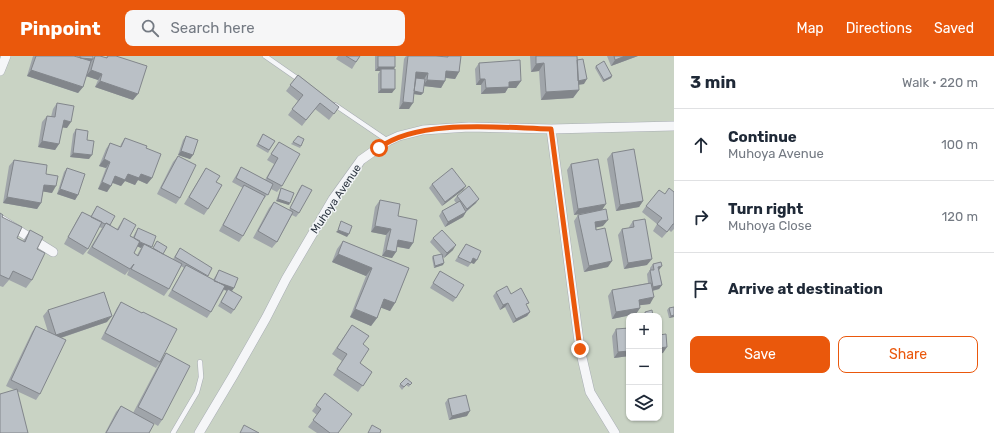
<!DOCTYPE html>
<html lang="en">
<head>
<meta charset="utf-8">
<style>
	:root { --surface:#fff; --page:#f6f6f7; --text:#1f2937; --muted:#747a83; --line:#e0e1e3; --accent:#ea580c }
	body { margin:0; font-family:Rubik,sans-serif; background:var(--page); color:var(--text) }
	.controls { position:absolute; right:12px; bottom:12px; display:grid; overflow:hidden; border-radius:8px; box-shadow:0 1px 3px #0004 }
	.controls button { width:36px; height:36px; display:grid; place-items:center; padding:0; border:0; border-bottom:1px solid var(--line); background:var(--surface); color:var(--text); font:20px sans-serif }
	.stop { position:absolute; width:12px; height:12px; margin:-9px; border:3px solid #ea580c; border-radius:50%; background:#fff }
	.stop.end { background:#ea580c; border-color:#fff; box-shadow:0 1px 4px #0008 }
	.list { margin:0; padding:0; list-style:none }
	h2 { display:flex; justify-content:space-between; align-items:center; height:52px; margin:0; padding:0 16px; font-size:17px }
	h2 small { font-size:13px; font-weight:400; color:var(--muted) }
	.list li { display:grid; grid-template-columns:26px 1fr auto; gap:12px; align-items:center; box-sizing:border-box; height:72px; padding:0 16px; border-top:1px solid var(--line) }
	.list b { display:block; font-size:15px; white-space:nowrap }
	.list p { margin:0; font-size:13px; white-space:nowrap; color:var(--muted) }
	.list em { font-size:13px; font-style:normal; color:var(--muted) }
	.actions { display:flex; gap:8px; padding:12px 16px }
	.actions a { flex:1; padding:9px 0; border:1px solid var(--accent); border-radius:8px; text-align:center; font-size:14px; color:var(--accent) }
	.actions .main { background:var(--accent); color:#fff }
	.icon { flex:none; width:22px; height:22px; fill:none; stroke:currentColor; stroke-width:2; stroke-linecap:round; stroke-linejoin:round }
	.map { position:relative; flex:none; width:674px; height:377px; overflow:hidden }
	header { display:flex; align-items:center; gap:24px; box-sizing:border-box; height:56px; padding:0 20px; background:var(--accent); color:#fff }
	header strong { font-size:19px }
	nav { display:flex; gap:22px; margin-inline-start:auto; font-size:14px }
	.search { width:280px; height:36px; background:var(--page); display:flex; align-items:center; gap:10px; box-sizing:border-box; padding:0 14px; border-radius:8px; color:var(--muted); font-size:15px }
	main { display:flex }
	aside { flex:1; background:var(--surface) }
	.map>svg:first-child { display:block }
	.garden { fill:#c9d3c4; fill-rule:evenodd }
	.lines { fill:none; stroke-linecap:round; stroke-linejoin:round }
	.service-casing { stroke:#a8adb4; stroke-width:5.5 }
	.minor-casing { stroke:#a8adb4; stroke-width:10 }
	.service { stroke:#f5f6f8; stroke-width:4.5 }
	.minor { stroke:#f5f6f8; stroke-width:9 }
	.wall { fill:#a0a5aa; fill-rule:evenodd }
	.shaded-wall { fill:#82868b }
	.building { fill:#bac0c6; stroke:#82868b }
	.route { stroke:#ea580c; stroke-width:5 }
	.labels { text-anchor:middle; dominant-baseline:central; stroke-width:3; stroke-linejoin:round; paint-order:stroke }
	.street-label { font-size:11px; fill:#2c3540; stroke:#f2f5f7 }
</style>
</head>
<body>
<header>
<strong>Pinpoint</strong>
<div class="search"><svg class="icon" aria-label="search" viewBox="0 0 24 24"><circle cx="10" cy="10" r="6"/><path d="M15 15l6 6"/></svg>Search here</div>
<nav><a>Map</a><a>Directions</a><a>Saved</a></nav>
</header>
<main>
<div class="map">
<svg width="674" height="377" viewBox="0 0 674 377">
	<rect width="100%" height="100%" fill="#e3e6ea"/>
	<path class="garden" d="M0,0H674V377H0ZM629,260H659V362H629Z"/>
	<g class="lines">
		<g class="service-casing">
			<path id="service" d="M265,0L301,25
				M335,49L388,85
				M173,377L197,336L201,321L200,306"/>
		</g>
		<g class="minor-casing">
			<path id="minor" d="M0,15L6,0
				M551,73L580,293L590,336L615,377
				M0,163L53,196
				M199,377L233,320L266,262L286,223L333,143L361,104L388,85L399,80L423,74L469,71L551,73L674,70"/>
		</g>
		<use href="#service" class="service"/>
		<use href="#minor" class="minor"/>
	</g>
	<path class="wall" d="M33,0H74L77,1V0H93V3L95,0H100L106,2L107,0H116L133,44L95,31L98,24L86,20L91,5L90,7L83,31L78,37L27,20Z
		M338,0H360L352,13L336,3Z
		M375,0H395L392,37H378V18L380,15H375Z
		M406,0H436L444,1V0H461L459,16L455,23L445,22V25L441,32L424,30L423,37L421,39L414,38L409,53H399L404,3Z
		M530,0H577V4L584,28L578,29L579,34L573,42L541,44L539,15L531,16Z
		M607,0H638L611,10Z
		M479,7L521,25L516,32H508L505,37L481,38V29H476L475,13Z
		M596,10L612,20L611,22L603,26L595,12Z
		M298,19L339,51L329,64L315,53L302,70L288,59L298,45L286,35Z
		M57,47L67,72L62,71L59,88L55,94L38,91L42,66L47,60L51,61L53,53Z
		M76,73L87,84L89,103L70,101L73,78Z
		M263,78L275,85L268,97L256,90Z
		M186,80L193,99L190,103L178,99L183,84Z
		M125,82L146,92L152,122L147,128L138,124L135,129L125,125L121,130L112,127L111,130L107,136L98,133L106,112L99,110L106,93L110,87L120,91L121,88Z
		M279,86L282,130L277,136L271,133L264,143H263L243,180L239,186L219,175L243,132L232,126L241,111L265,124L274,108L267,104Z
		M293,86L301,90L300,92L291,88Z
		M612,97L643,145L639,151L616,155L607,103Z
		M178,100L180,142L176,148L157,138L173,106Z
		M14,104L46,118L52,137L43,135L41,147L37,153L3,147L9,110Z
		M571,108L602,154L603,170L596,171L608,211L584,216L574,165L578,159L588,157L574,159L567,114Z
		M67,112L78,139L75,144L57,138L64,116Z
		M206,112L216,126L208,153L204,159L184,148Z
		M432,128L466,130L463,134L442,150L429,132Z
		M302,129L299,157L296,161L292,159L277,186L272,192L253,182L269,152L274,146L289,154L299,133Z
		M281,132L289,149L276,145L280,135Z
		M674,136V173L671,176L669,174L662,182L653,175L657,168L642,156L646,150L665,138Z
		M457,140L476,147L466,156L463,161L445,171L439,160L442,155L456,147L454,144Z
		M380,144L398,160L413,187L409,193L397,191L396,196L392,202L382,200L386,179L371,176L375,151Z
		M97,150L110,169L117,173L124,162L130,180L133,181L135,177L138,172L151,191L173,203L180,192L207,220L213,224L219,214L234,232L232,235L234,254L231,258L218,250L227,235L224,234L211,256L207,262L168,240L184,212L181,210L169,233L164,240L127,219L129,214L125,219L87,197L102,172L99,171L88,193L83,199L64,188L78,162L82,156L91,160ZM137,190L141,192L137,199L134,197Z
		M0,157L17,182L23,185L30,174L37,193L32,224L26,232L9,224L3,231L0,230Z
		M633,165L647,209L624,213L618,179L622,173L629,172V171Z
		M433,182L453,194L444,202L442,200L443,209L434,212L432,202L433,200L441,198L430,186Z
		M343,185L409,212L395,247L390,255L381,251L377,262L371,270L350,261L366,220L332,206L337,193Z
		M466,188L474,208L471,207L468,211L455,205Z
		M653,208L659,214L662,229L659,233L653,235L650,248L640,249V252L636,258L612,263L608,240L612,234L648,227L647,218L650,214V212Z
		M440,215L456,242L453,246L430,232Z
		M496,236L511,238L527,250L530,256L527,260L513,267L505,251L500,254L493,240Z
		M121,246L160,306L156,312L101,283L117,252Z
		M674,251V261L669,262L667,254L669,252Z
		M48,254L107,266L61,282L40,338L36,344L6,330L32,276L36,270L48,276L43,260Z
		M645,256L653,260H644V258Z
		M352,269L363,288L360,307L372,316L358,336L333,319L342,305L332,298Z
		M616,273L629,300L614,302L612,280Z
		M166,297L162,364L158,370L153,367L149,377H105L116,356L121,350L133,357L161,304Z
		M406,322L410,329L409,331L406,329L402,334L399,330Z
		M325,337L338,377H317L308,371L317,359L312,355Z
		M448,343L467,360L449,364L445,347Z"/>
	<path class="shaded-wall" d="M625,0H638L611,10L615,4Z
		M80,2L93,3L90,7Z
		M544,7L539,15L531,16L536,8Z
		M378,11H395L392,15L381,13L380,15H375Z
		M31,14L83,31L78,37L27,20Z
		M91,14L102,18L98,24L86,20Z
		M446,15L459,16L455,23L441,21Z
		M416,16L428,17L424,23L412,22Z
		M612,20L611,22L603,26L604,24Z
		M480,23H485L481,29H476Z
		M587,23L584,28L575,29L578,25Z
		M427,24L445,25L441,32L423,30Z
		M100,25L138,38L133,44L95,31Z
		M521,25L516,32H508L505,37L481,38L486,32L509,26Z
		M381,33H395L392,37H378Z
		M579,34L573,42L541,44L546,36Z
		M414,35L423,37L421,39L413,38Z
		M403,46L413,47L409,53H399Z
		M64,64L71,66L67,72L59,71Z
		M42,85L59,88L55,94L38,91Z
		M181,95L193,99L190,103L178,99Z
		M73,97L92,99L89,103L70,101Z
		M104,103L110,106L106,112L99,110Z
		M128,118H141L152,122L147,128L138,124L135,129L125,125L121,130L111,126L115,120Z
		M102,126L111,130L107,136L98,133Z
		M44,129L56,130L52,137L40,135Z
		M466,130L463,134L442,150L445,146Z
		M60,133L78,139L75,144L57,138Z
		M7,141L41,147L37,153L3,147Z
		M278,143L290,147L289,149L276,145Z
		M479,143L476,147L464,157L467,153Z
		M643,145L639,151L616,155L620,149Z
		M606,148L602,154L574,159L578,153Z
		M466,156L463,161L445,171L448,166Z
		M608,164L603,170L590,173L595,166Z
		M375,170L391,173L386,179L371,176Z
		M338,174L349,178L347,181L336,176Z
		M133,183L144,188L141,192L130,187Z
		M398,184L413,187L409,193L394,190Z
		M456,189L453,194L444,202L447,197Z
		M386,194L396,196L392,202L382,200Z
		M338,198L372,212L366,220L332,206Z
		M473,202L477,204L474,208L470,206Z
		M652,203L647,209L624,213L628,207Z
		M612,205L608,211L584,216L589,210Z
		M444,207L443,209L434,212L435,210Z
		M662,210L659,214L658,211Z
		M214,225L234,232L231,236L211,229Z
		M662,229L659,233L650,235L653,231Z
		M654,241L650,248L634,250L639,244Z
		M384,243L395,247L390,255L379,251Z
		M508,247L505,251L500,254L503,249Z
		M640,252L636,258L612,263L616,256Z
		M355,253L377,262L371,270L350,261Z
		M530,256L527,260L513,267L516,263Z
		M674,259V261L669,262L671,260Z
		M112,260L107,266L51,285L56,279Z
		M667,291L663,297L659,298V292Z
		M629,295V300L614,302L618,296Z
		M470,355L467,360L449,364L452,360Z"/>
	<path class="building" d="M36,0H74L91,5L83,31L31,14Z
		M80,0H93V3L80,2Z
		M95,0H100L107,2L108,0H116L147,10L138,38L100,25L102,18L91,14Z
		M346,0H360L356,6Z
		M378,0H395V11H378Z
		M408,0H436L448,1V0H461L459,16L446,15L445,25L427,24L428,17L416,16L413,47L403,46Z
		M536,0H577L579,34L546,36L544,7L536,8Z
		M614,0H625L615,4Z
		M583,3L587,23L578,25L577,4Z
		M520,4L521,25L509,26V31L486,32L485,23H480L479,7Z
		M604,5L612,20L604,24L596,10Z
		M381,13H395V33H381Z
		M298,19L339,51L334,58L320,47L306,64L292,53L303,39L290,29Z
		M416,22L425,23L423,37L414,35Z
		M57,47L74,50L71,66L64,64L59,88L42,85L47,60L55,61Z
		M76,73L88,75L87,84L94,85L92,99L73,97Z
		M263,78L275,85L269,94L258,88Z
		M186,80L198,84L193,99L181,95Z
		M298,80L304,83L301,90L293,86Z
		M125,82L147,90L146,92L161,98L152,122L141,118L139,122L128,118L125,124L115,120L111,130L102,126L110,106L104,103L110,87L121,91Z
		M279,86L300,98L282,130L267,122L278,102L271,98Z
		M634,93L643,145L620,149L612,97Z
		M178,100L196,109L180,142L161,132Z
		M598,103L606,148L578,153L571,108Z
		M14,104L47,109L46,118L58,120L56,130L44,129L41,147L7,141Z
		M241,111L273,128L268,139L236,122Z
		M67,112L85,118L78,139L60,133Z
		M206,112L220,120L216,126L222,129L208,153L189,141Z
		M452,112L466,130L445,146L432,128Z
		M244,129L265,140L243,180L223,169Z
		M302,129L312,134L299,157L290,152Z
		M469,130L479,143L467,153L457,140Z
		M281,132L294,137L290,147L278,143Z
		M669,132L674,136V168H673L667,176L657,168L662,162L646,150L659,134L665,138Z
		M380,144L400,148L398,160L417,164L413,187L398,184L396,196L386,194L391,173L375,170Z
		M460,145L466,156L448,166L442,155Z
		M274,146L293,156L277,186L258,175Z
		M97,150L115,160L110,169L106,167L105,168L91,161Z
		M606,153L608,164L595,166L596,174L605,172L612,205L589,210L578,159Z
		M82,156L102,166L88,193L68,181Z
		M0,157L3,159L2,161L22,171L17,182L25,186L30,174L43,181L37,193L45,197L32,224L13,215L9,223L0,219Z
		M124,162L136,169L130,180L140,185L134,197L138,200L144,188L182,208L169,233L131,213L134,208L130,213L92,191L106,167L118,174Z
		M645,163L652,203L628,207L622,173L634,171L633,165Z
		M341,165L352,170L349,178L338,174Z
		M138,172L156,180L152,191L140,186L134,182Z
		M442,174L456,189L447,197L433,182Z
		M157,185L167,191L163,198L153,192Z
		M343,185L409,212L395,247L384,243L377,262L355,253L372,212L338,198Z
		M466,188L481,195L477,204L473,202L471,207L458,201Z
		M180,192L212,212L208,220L175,201Z
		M442,198L444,207L435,210L433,200Z
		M661,206L662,210L658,211L662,229L653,231L650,214H654L653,208Z
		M186,209L225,230L211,256L172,234Z
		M219,214L238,222L234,232L214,225Z
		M440,215L464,229L456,242L433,227Z
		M651,227L654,241L639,244L640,252L616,256L612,234Z
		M507,230L511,238L521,232L529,247L526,248L530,256L516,263L508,247L503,249L496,236Z
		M228,233L242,241L234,254L221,246Z
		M104,236L112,260L56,279L48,254Z
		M121,246L142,257L143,256L177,273L160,306L105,277Z
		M674,251V259L671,260L669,252Z
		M652,254L653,260H646L645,256Z
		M352,269L369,280L363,288L369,293L360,307L372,316L363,330L337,313L347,298L337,292Z
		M36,270L66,284L40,338L11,324Z
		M629,272V295L618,296L616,273Z
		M666,278L667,291L659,292V279Z
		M166,297L190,310L162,364L138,351Z
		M406,322L412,327L410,329L408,327L404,331L400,328Z
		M17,333L28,377H0V338Z
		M325,337L352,358L338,377H330L313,364L321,353L316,349Z
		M466,339L470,355L452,360L448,343Z
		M121,350L154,368L149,377H106Z
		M244,369L259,377H240Z
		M372,369L381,374L380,377H368Z"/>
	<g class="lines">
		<path class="route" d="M379,92C419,62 503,72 551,73L580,293"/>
	</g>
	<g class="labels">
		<g class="street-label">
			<text transform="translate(336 143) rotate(-56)">Muhoya Avenue</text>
		</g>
	</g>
</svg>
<div class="controls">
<button>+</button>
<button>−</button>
<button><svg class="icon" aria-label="layers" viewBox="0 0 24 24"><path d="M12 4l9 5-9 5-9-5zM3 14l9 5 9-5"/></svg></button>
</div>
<div class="stop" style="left:379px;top:92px"></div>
<div class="stop end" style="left:580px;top:293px"></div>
</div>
<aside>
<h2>3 min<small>Walk · 220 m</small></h2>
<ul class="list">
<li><svg class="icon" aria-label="ahead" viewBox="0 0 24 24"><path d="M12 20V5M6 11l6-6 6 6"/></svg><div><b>Continue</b><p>Muhoya Avenue</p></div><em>100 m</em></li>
<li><svg class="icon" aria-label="right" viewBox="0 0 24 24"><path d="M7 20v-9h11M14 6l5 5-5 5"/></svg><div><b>Turn right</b><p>Muhoya Close</p></div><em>120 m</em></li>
<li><svg class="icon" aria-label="arrive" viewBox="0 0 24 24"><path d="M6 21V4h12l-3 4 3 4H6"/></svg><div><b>Arrive at destination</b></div></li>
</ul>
<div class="actions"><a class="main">Save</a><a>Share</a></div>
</aside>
</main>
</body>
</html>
